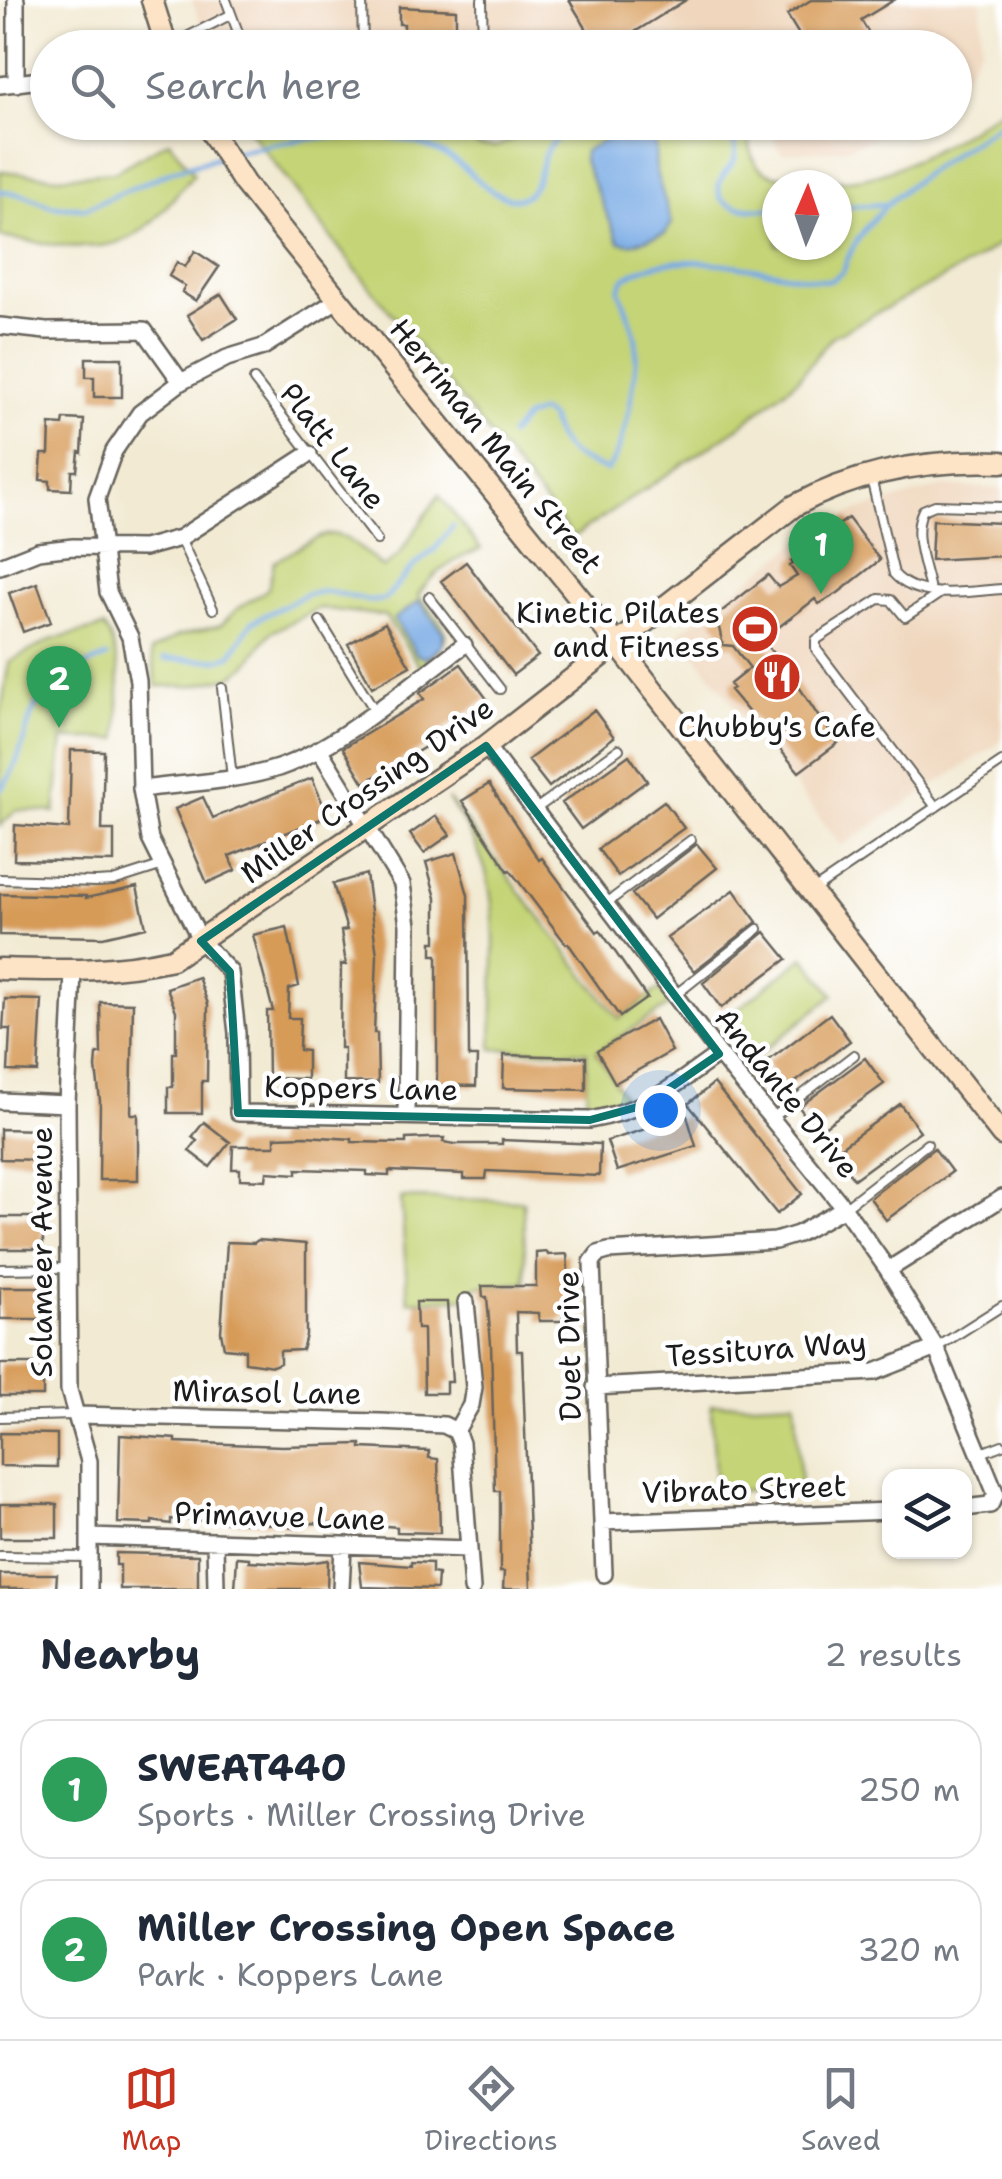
<!DOCTYPE html>
<html lang="en">
<head>
<meta charset="utf-8">
<style>
	:root { --surface:#fff; --page:#f2f2f3; --text:#1f2937; --muted:#747a83; --line:#e0e1e3; --accent:#c8321e }
	body { margin:0; font-family:"Shantell Sans",sans-serif; background:var(--page); color:var(--text) }
	.controls { position:absolute; right:30px; bottom:30px; display:grid; overflow:hidden; border-radius:20px; box-shadow:0 2px 8px #0004 }
	.controls button { width:90px; height:90px; display:grid; place-items:center; padding:0; border:0; border-bottom:2px solid var(--line); background:var(--surface); color:var(--text); font:50px sans-serif }
	.compass { position:absolute; left:762px; top:170px; width:90px; height:90px; border-radius:50%; background:var(--surface); box-shadow:0 2px 8px #0004; rotate:2deg }
	.you { position:absolute; left:660px; top:1110px; width:35px; height:35px; margin:-25px; border:8px solid #fff; border-radius:50%; background:#1a73e8; box-shadow:0 0 0 15px #1a73e833 }
	.badge { display:grid; place-items:center; width:65px; height:65px; border-radius:50%; background:var(--accent); color:#fff; font-size:32px; font-weight:700 }
	.pin { position:absolute; translate:-50% -82px; filter:drop-shadow(0 2px 5px #0008) }
	.pin::after { content:''; position:absolute; top:52px; width:35px; height:30px; background:inherit; clip-path:polygon(0 0,100% 0,50% 100%) }
	.list { margin:0; padding:0; list-style:none }
	h2 { display:flex; justify-content:space-between; align-items:center; height:130px; margin:0; padding:0 40px; font-size:42px }
	h2 small { font-size:32px; font-weight:400; color:var(--muted) }
	.list li { display:grid; grid-template-columns:65px 1fr auto; gap:30px; align-items:center; box-sizing:border-box; height:140px; margin:0 20px 20px; padding:0 20px; border:2px solid var(--line); border-radius:30px }
	.list b { display:block; font-size:38px; white-space:nowrap }
	.list p { margin:0; font-size:32px; white-space:nowrap; color:var(--muted) }
	.list em { font-size:32px; font-style:normal; color:var(--muted) }
	.icon { flex:none; width:55px; height:55px; fill:none; stroke:currentColor; stroke-width:2; stroke-linecap:round; stroke-linejoin:round }
	.map { position:relative; flex:none; width:1002px; height:1589px; overflow:hidden }
	.search { position:absolute; background:var(--surface); box-shadow:0 2px 8px #0004; left:30px; right:30px; top:30px; height:110px; display:flex; align-items:center; gap:25px; box-sizing:border-box; padding:0 35px; border-radius:55px; color:var(--muted); font-size:38px }
	.sheet { height:450px; background:var(--surface) }
	nav { display:flex; justify-content:space-around; align-items:center; box-sizing:border-box; height:140px; border-top:2px solid var(--line); background:var(--surface); font-size:28px; color:var(--muted) }
	nav a { display:grid; justify-items:center; gap:5px }
	nav .on { color:var(--accent) }
	.map>svg:first-child { display:block }
	.built { fill:#efd6bc }
	.green { fill:#c4d476; stroke:#707849; stroke-width:2.5; fill-rule:evenodd }
	.water { fill:#79abe5; stroke:#4a6480; stroke-width:2.5 }
	.lines { fill:none; stroke-linecap:round; stroke-linejoin:round }
	.stream { stroke:#79abe5; stroke-width:5 }
	.building { fill:#d79b59 }
	.lane-casing { stroke:#67645c; stroke-width:12 }
	.street-casing { stroke:#67645c; stroke-width:20 }
	.secondary-casing { stroke:#67645c; stroke-width:25 }
	.lane { stroke:#fff; stroke-width:8 }
	.street { stroke:#fff; stroke-width:15 }
	.secondary { stroke:#fee4c6; stroke-width:20 }
	.marked { fill:none; stroke:#0f766e; stroke-width:8; stroke-linejoin:round }
	.labels { text-anchor:middle; dominant-baseline:central; stroke-width:9; stroke-linejoin:round; paint-order:stroke }
	.street-label { font-size:30px; fill:#1c1c1c; stroke:#fff }
	.poi-label { font-size:30px; fill:#1c1c1c; stroke:#fff; text-anchor:end }
</style>
</head>
<body>
<div class="map">
<svg width="1002" height="1589" viewBox="0 0 1002 1589">
	<rect width="100%" height="100%" fill="#fff"/>
	<filter id="ink" filterUnits="userSpaceOnUse"><feTurbulence type="fractalNoise" baseFrequency=".01" numOctaves="2"/><feDisplacementMap in="SourceGraphic" scale="20" xChannelSelector="R" yChannelSelector="G"/><feConvolveMatrix kernelMatrix="1 2 1 2 8 2 1 2 1" color-interpolation-filters="sRGB"/></filter>
	<filter id="wash" filterUnits="userSpaceOnUse"><feTurbulence type="fractalNoise" baseFrequency=".0048" numOctaves="4" result="noise"/><feDisplacementMap in="SourceGraphic" scale="40" xChannelSelector="R" yChannelSelector="G"/><feGaussianBlur stdDeviation="2.25" result="paint"/><feColorMatrix in="noise" values="0 0 0 0 0 0 0 0 0 0 0 0 0 0 0 0 0 1.4 0 .05"/><feComposite in="paint" operator="in"/></filter>
	<g filter="url(#wash)">
		<rect width="100%" height="100%" fill="#f2ead3"/>
		<path class="built" d="M192,0H981V47L955,91L954,48L208,47Z
			M768,123H910L845,149L781,153Z
			M945,486L1002,489V741L841,846L679,633L811,533L853,512Z"/>
		<path class="green" d="M1002,108V242L971,263L832,337L797,380L739,427L573,537L352,265L244,123H431L480,146L496,147L519,136L532,123H750C747,166 757,176 801,179C821,180 843,182 863,178C908,169 965,134 1002,108ZM777,185H837V245H777Z
			M169,141L194,174C177,192 160,218 139,232C101,259 43,242 0,237V171L58,177L114,172Z
			M439,495L481,549C456,558 433,572 418,595C447,631 460,634 420,667L385,616L319,608L270,633L245,667L233,676L191,686H157L151,651L178,636L221,625L237,609L268,589L274,562C335,529 328,519 383,568L399,555Z
			M104,627C125,660 118,702 118,739H63L55,812L16,810L0,826V717L9,662L51,640Z
			M448,799L619,1019L659,989L671,1004L596,1052L624,1097L586,1105L587,1052L492,1049C492,997 500,918 485,869C477,844 463,820 448,799Z
			M804,957L834,995L757,1056L730,1023L734,1012Z
			M401,1198L523,1201L526,1283L476,1286L475,1297L408,1301Z
			M795,1401L801,1487L716,1492L711,1405Z"/>
		<path class="water" d="M637,134L655,140L656,172L672,223L665,234L630,244L619,242L583,160L584,151L614,135Z
			M419,601L444,633L442,645L426,658L417,655L394,619Z"/>
		<g class="lines">
			<path class="stream" d="M719,122C728,131 738,145 735,158C733,165 725,171 722,178C705,212 758,210 777,208
				M230,154C279,140 374,126 422,145C432,149 442,153 451,158C471,170 496,206 523,197C539,191 539,164 547,150C554,139 563,131 573,122
				M0,191L25,195L52,206L86,208L177,169L220,157
				M837,207L889,204
				M510,435L525,418L541,412L550,418C559,452 575,459 607,470C626,449 638,370 636,341C634,324 624,305 619,289L624,279C673,241 771,276 830,281L843,272C861,205 948,159 1002,122
				M164,659L218,660L231,655L252,622L307,594L327,591L370,601L384,600L414,566L436,548L453,526
				M0,790C16,771 21,749 28,726C38,686 71,670 107,657"/>
		</g>
		<g id="blocks">
			<path class="building" d="M569,0H686L609,48H598Z
				M811,0H894L861,20L869,33L846,48H827L822,38L807,48L787,15Z
				M399,7L456,10V48H404V24H399Z
				M195,251L219,267L196,301L182,292L185,286L169,276L177,262L185,267Z
				M221,294L237,319L203,340L187,315Z
				M86,358H122V397H94V377H86Z
				M64,419L84,420L82,453L79,452L77,471H72L71,490L50,489V481L40,480L42,454H49L50,424L63,425Z
				M848,518L880,560L838,593L819,604L815,599L762,640L792,676L820,719L824,716L832,726L828,729L838,743L799,772L730,690L733,688L730,684L750,668L733,646L723,645L719,628L712,619L768,575L778,587L797,576L790,566L793,564L791,561Z
				M933,520L1002,523V556L931,560Z
				M466,562L538,656L513,675L441,581Z
				M37,583L51,622L23,632L9,593Z
				M385,623L410,666L372,687L348,644Z
				M461,664L487,699L428,741L430,744L364,783L343,748L424,699L420,693Z
				M594,710L614,737L549,787L528,760Z
				M71,750L104,751L102,830H114V862L14,860L15,825L69,829Z
				M629,755L647,781L581,829L562,803Z
				M312,778L328,816L229,856L236,870L207,883L175,809L203,797L213,818Z
				M489,784L539,860L542,858L597,932L600,930L647,998L620,1017L568,943L566,944L510,870L508,871L462,801Z
				M664,801L684,828L618,876L598,849Z
				M436,816L450,835L424,853L410,834Z
				M697,844L717,868L652,919L632,894Z
				M456,853L468,895L469,1057H477L476,1086L437,1085V955H432V942H436V898L426,862Z
				M366,874L377,955L374,1033H377L378,1083L344,1082V1048H340L341,964L346,965L341,931L347,930L333,884Z
				M137,887L146,927L103,937L0,935V894L86,896V898Z
				M734,890L757,922L694,971L667,938Z
				M287,927L299,986L289,989L288,1018H300L299,1050L307,1051V1079L268,1078L267,1011H273L253,935Z
				M765,932L787,959L721,1008L703,983Z
				M198,977L208,1004L207,1081H202V1113H168V1087H173V1053H176V1011L167,988Z
				M5,999L42,1000L38,1072L8,1071L10,1029H3Z
				M100,1002L133,1003L131,1114H138V1180H99L100,1101L96,1068L97,1054H101Z
				M830,1014L850,1041L785,1090L765,1063Z
				M655,1019L672,1051L615,1083L597,1051Z
				M504,1055L586,1057V1090L503,1088Z
				M865,1058L884,1084L817,1132L799,1107Z
				M714,1083L802,1194L777,1214L688,1104Z
				M900,1104L920,1131L854,1179L834,1152Z
				M687,1116L696,1146L617,1171L607,1141Z
				M204,1122L230,1142L210,1167L189,1151L197,1141L192,1137Z
				M0,1129L42,1130L41,1160L0,1159Z
				M305,1136L352,1139V1142L406,1143V1139L429,1138H444L443,1142L455,1144H502V1140L600,1144L599,1176L487,1171L486,1179H464V1174L389,1171V1176L367,1175V1171L297,1169V1174L267,1172L266,1180L240,1179V1169H232L233,1146H275V1137Z
				M934,1148L952,1172L886,1220L870,1198Z
				M0,1217H43V1249H0Z
				M258,1240L306,1244V1335L302,1350L280,1351V1363L273,1366L245,1362V1350L224,1348L221,1332L227,1242L254,1243Z
				M547,1252L548,1255L567,1254L571,1317H563V1321H539L538,1313L516,1312L517,1351H522L531,1589H503L504,1572H500V1491H495L491,1344L487,1297H483L482,1286H536V1253Z
				M0,1287H43L42,1319H0Z
				M416,1302H447L452,1382H446V1393H424L423,1329H417Z
				M0,1364H43V1396H0Z
				M0,1433L57,1434V1467L0,1466Z
				M120,1435L176,1439V1442L282,1446L361,1444V1448L429,1451V1458L438,1459L440,1533L397,1532V1527L375,1525L313,1523L299,1525V1529L272,1524L171,1519V1524L152,1521V1524L118,1523Z
				M0,1504H57V1538H0Z
				M116,1553L198,1555V1589H120V1565H116Z
				M237,1557L249,1558V1561L301,1564L328,1560L327,1589H235Z
				M359,1562L411,1566V1562L432,1563V1573L438,1574L437,1589L362,1587Z
				M0,1574H57L56,1589H0Z"/>
		</g>
	</g>
	<g filter="url(#ink)">
		<use href="#blocks" fill-opacity="0" stroke="#67645c" stroke-width="2.5"/>
		<g class="lines">
			<g class="lane-casing">
				<path id="lane" d="M226,0L244,48
					M362,0L363,48
					M482,0L483,48
					M167,47L230,15
					M254,380L377,540
					M871,478L894,574C919,602 969,591 1002,589
					M180,538L213,609
					M930,590C925,566 911,533 923,510L935,505L1002,507
					M429,597L500,689
					M320,621L375,711
					M222,688L232,778
					M936,807L816,649V640L879,599L891,600L905,617L942,592
					M533,811L619,749
					M0,879L96,882L113,881L160,866
					M812,891L1002,762
					M604,905L691,840
					M674,996L758,929
					M771,1119L854,1055
					M844,1208L927,1144
					M0,1269L67,1268
					M936,1348L1002,1306
					M0,1417L75,1415
					M981,1453L1002,1445
					M0,1556L89,1557"/>
			</g>
			<g class="street-casing">
				<path id="street" d="M16,0V84
					M0,85L48,79
					M339,299L263,347L227,358L181,382L140,413L114,451L97,498L108,592L130,637L138,681L141,789L150,839L201,941L230,972L237,1033L238,1113L590,1120C653,1108 668,1089 719,1054
					M0,326L46,331L144,330L181,382
					M0,566L38,551L73,547L144,548L180,538L309,454
					M486,746L719,1054L844,1208L888,1270L936,1348L996,1494L990,1505L964,1508
					M319,749L402,884L408,925L406,1115
					M141,789C186,783 234,782 278,768C340,747 410,684 464,645
					M73,972L67,1104L69,1390L89,1461V1589
					M0,1101L67,1104
					M888,1270L1002,1198
					M595,1387L875,1372L936,1348
					M76,1415L381,1422L444,1425L456,1431
					M456,1431L461,1443L472,1589
					M456,1431L471,1405L474,1387L466,1302
					M602,1522L890,1511
					M89,1537L468,1549
					M215,1541L216,1589
					M604,1574L592,1262L598,1254L608,1251L775,1241L798,1234L844,1208
					M341,1589L343,1546"/>
			</g>
			<g class="secondary-casing">
				<path id="secondary" d="M152,0L167,48
					M205,122L244,183L617,644L1002,1135
					M0,969C59,971 114,972 172,959L486,746L794,506C859,471 928,459 1002,462"/>
			</g>
			<use href="#lane" class="lane"/>
			<use href="#street" class="street"/>
			<use href="#secondary" class="secondary"/>
		</g>
	</g>
	<path class="marked" d="M486,746L719,1054L645,1105L590,1120L238,1113L230,972L201,941Z"/>
	<defs>
		<g id="stadium-disc" transform="scale(2.5)"><circle r="9.5" fill="#c8321e" stroke="#fff"/><path d="M0-5a6.5 5 0 1 0 0 10a6.5 5 0 1 0 0-10ZM-3.5-1.8h7v3.6h-7Z" fill="#fff"/></g>
		<g id="restaurant-disc" transform="scale(2.5)"><circle r="9.5" fill="#c8321e" stroke="#fff"/><path d="M-5-6h1v4h1v-4h1v4h1v-4h1v5L-1.5 .5V6h-2V.5L-5-1ZM5-6V6H3V1.5H1.5Q1.5-4 5-6Z" fill="#fff"/></g>
	</defs>
	<g fill-rule="evenodd">
		<use href="#stadium-disc" x="755" y="629"/>
		<use href="#restaurant-disc" x="777" y="677"/>
	</g>
	<g class="labels">
		<g class="street-label">
			<text transform="translate(333 446) rotate(52)">Platt Lane</text>
			<text transform="translate(496 446) rotate(51)">Herriman Main Street</text>
			<text transform="translate(367 790) rotate(-35)">Miller Crossing Drive</text>
			<text transform="translate(361 1088) rotate(1)">Koppers Lane</text>
			<text transform="translate(787 1093) rotate(51)">Andante Drive</text>
			<text transform="translate(41 1252) rotate(-90)">Solameer Avenue</text>
			<text transform="translate(569 1346) rotate(-91)">Duet Drive</text>
			<text transform="translate(766 1349) rotate(-4)">Tessitura Way</text>
			<text transform="translate(267 1392) rotate(1)">Mirasol Lane</text>
			<text transform="translate(744 1489) rotate(-2)">Vibrato Street</text>
			<text transform="translate(280 1516) rotate(2)">Primavue Lane</text>
		</g>
		<g class="poi-label">
			<text x="720" y="612">Kinetic Pilates<tspan x="720" dy="34">and Fitness</tspan></text>
			<text x="777" y="726" text-anchor="middle">Chubby's Cafe</text>
		</g>
	</g>
</svg>
<div class="controls">
<button><svg class="icon" aria-label="layers" viewBox="0 0 24 24"><path d="M12 4l9 5-9 5-9-5zM3 14l9 5 9-5"/></svg></button>
</div>
<svg class="compass" viewBox="-18 -18 36 36"><path d="M0-13l5 13h-10z" fill="#e53935"/><path d="M0 13l5-13h-10z" fill="#747a83"/></svg>
<div class="you"></div>
<div class="pin badge" style="left:821px;top:594px;background:#2e9e5b">1</div>
<div class="pin badge" style="left:59px;top:728px;background:#2e9e5b">2</div>
<div class="search"><svg class="icon" aria-label="search" viewBox="0 0 24 24"><circle cx="10" cy="10" r="6"/><path d="M15 15l6 6"/></svg>Search here</div>
</div>
<section class="sheet">
<h2>Nearby<small>2 results</small></h2>
<ul class="list">
<li><span class="badge" style="background:#2e9e5b">1</span><div><b>SWEAT440</b><p>Sports · Miller Crossing Drive</p></div><em>250 m</em></li>
<li><span class="badge" style="background:#2e9e5b">2</span><div><b>Miller Crossing Open Space</b><p>Park · Koppers Lane</p></div><em>320 m</em></li>
</ul>
</section>
<nav>
<a class="on"><svg class="icon" aria-label="map" viewBox="0 0 24 24"><path d="M3 6l6-2 6 2 6-2v14l-6 2-6-2-6 2zM9 4v14M15 6v14"/></svg>Map</a>
<a><svg class="icon" aria-label="directions" viewBox="0 0 24 24"><path d="M12 3l9 9-9 9-9-9zM9 14v-3h6M13 9l2 2-2 2"/></svg>Directions</a>
<a><svg class="icon" aria-label="saved" viewBox="0 0 24 24"><path d="M7 4h10v16l-5-4-5 4z"/></svg>Saved</a>
</nav>
</body>
</html>
